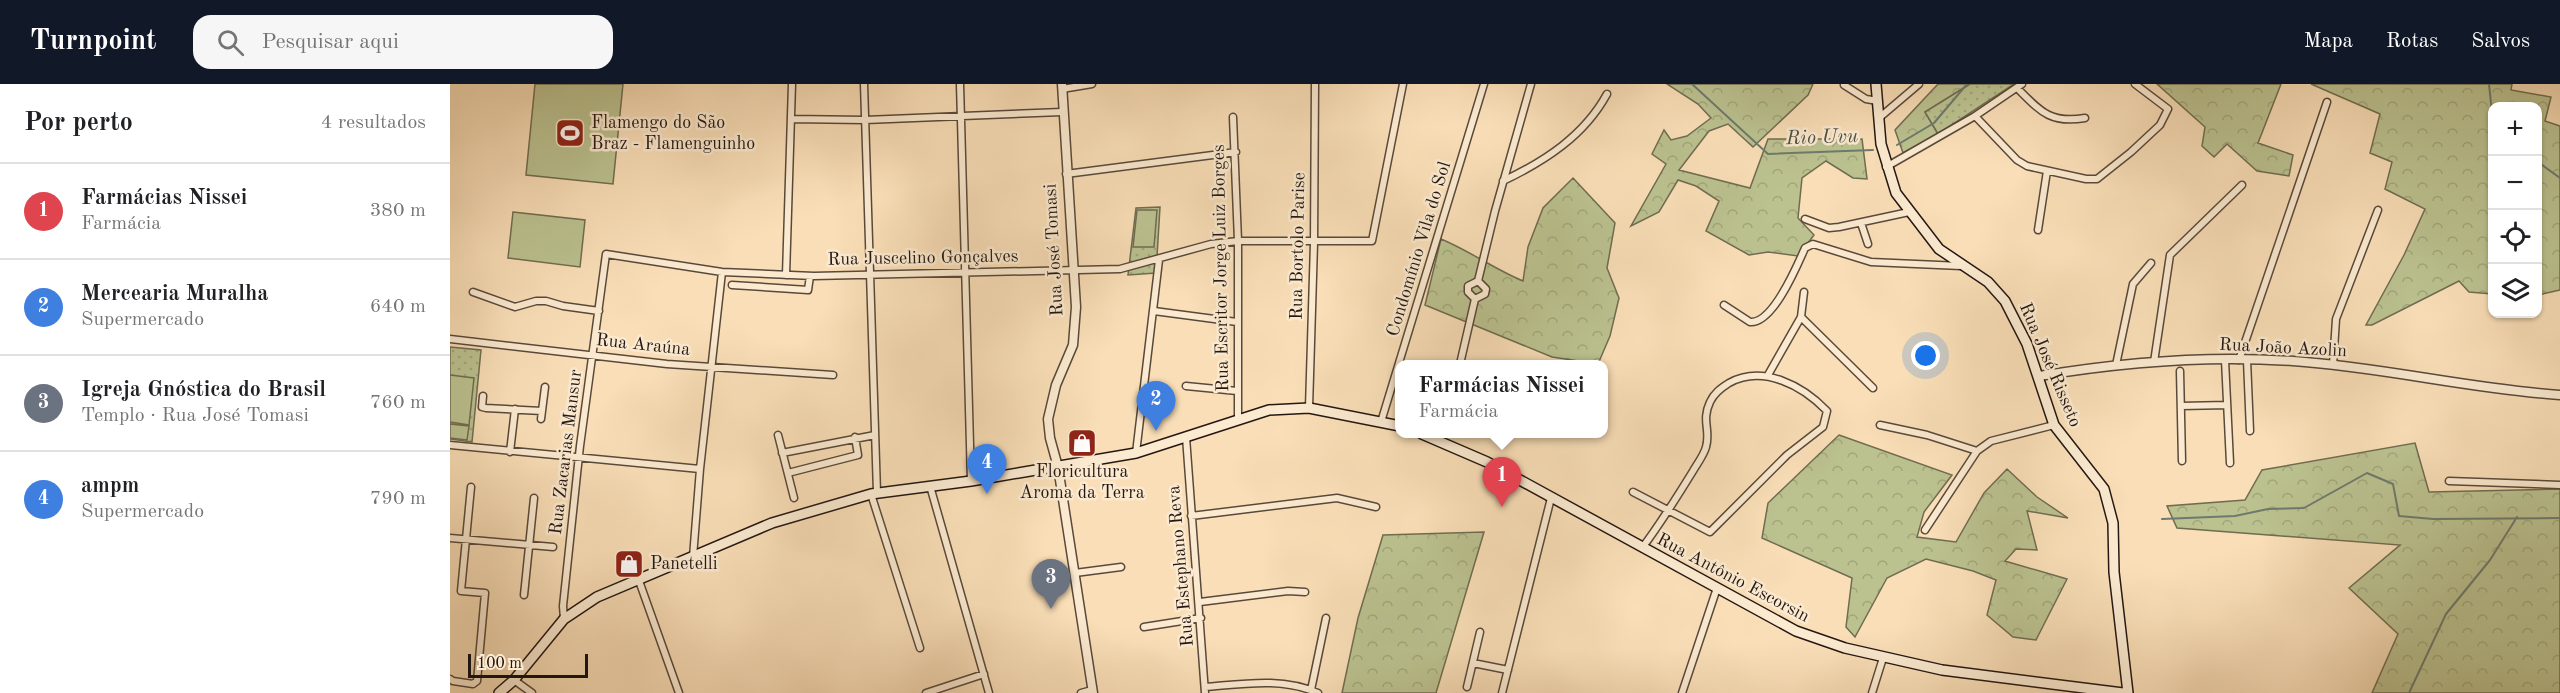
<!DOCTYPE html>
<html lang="pt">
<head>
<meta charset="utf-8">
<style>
	:root { --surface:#fff; --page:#f6f6f6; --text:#202124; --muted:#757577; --line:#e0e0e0; --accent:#111827 }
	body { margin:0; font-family:"Old Standard TT",serif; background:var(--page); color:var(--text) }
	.controls { position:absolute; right:18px; top:18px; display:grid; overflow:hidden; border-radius:12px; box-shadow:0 2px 4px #0004 }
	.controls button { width:54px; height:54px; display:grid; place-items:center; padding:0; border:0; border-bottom:2px solid var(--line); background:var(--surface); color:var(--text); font:30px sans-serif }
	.scale { position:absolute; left:18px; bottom:15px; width:120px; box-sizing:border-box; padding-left:6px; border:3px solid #241712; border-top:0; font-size:16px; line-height:21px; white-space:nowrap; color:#241712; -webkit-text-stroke:4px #fbead0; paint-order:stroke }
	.you { position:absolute; left:1476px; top:272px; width:21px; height:21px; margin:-15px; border:4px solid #fff; border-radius:50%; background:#1a73e8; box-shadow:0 0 0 9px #1a73e833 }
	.badge { display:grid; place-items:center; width:39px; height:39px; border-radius:50%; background:var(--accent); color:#fff; font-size:20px; font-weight:700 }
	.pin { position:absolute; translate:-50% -50px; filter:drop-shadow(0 2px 3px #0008) }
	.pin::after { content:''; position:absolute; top:32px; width:21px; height:18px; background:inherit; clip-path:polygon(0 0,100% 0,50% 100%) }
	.popup { position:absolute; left:945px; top:276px; width:213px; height:78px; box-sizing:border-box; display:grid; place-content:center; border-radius:12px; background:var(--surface); filter:drop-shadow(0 2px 4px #0005); font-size:20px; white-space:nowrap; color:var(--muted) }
	.popup b { font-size:22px; color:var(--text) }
	.popup::after { content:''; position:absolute; left:50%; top:100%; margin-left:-12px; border:12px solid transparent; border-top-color:var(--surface) }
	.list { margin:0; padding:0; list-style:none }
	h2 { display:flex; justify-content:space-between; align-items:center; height:78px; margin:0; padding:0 24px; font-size:26px }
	h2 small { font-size:20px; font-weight:400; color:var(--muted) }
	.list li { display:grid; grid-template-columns:39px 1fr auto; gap:18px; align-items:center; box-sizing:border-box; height:96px; padding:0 24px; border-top:2px solid var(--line) }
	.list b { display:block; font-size:22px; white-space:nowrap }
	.list p { margin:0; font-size:20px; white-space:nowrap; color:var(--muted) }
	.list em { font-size:20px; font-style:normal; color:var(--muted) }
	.icon { flex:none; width:33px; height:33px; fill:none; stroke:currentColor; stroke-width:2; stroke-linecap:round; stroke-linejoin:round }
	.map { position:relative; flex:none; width:2110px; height:609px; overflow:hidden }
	header { display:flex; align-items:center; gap:36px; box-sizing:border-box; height:84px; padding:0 30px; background:var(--accent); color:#fff }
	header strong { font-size:28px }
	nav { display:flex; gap:33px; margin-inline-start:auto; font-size:21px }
	.search { width:420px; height:54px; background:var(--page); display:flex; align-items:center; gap:15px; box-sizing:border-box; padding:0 21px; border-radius:18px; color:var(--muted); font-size:22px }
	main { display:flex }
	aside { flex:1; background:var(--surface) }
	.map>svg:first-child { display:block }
	.forest { fill:url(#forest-crowns); stroke:#706c51; stroke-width:1.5 }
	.park { fill:url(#park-dots); stroke:#706c51; stroke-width:1.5 }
	.garden { fill:#bbc290; stroke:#706c51; stroke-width:1.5 }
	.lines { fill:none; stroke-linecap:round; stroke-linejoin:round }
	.stream { stroke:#6d7a6d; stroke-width:2 }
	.minor-casing { stroke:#59493b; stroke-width:9 }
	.tertiary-casing { stroke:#59493b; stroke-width:11 }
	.secondary-casing { stroke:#241712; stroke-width:12 }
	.minor { stroke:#fbead0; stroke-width:6 }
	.tertiary { stroke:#fbead0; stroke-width:8 }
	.secondary { stroke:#fbead0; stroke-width:9 }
	.labels { text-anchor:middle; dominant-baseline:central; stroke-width:5; stroke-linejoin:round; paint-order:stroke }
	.poi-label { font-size:18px; fill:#241712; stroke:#fbead0; text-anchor:start }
	.street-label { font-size:18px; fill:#241712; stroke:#fbead0 }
	.water-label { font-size:20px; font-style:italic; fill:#4f5147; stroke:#fbead0 }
</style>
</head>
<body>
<header>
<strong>Turnpoint</strong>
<div class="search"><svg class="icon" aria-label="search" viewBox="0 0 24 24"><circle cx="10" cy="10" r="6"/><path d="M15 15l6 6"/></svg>Pesquisar aqui</div>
<nav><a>Mapa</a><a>Rotas</a><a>Salvos</a></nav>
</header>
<main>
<aside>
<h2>Por perto<small>4 resultados</small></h2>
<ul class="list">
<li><span class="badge" style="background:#e0444e">1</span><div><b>Farmácias Nissei</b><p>Farmácia</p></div><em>380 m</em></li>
<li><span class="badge" style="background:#3f7fe0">2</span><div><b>Mercearia Muralha</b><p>Supermercado</p></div><em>640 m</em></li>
<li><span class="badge" style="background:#6b7280">3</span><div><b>Igreja Gnóstica do Brasil</b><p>Templo · Rua José Tomasi</p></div><em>760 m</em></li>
<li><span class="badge" style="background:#3f7fe0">4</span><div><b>ampm</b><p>Supermercado</p></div><em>790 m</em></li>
</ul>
</aside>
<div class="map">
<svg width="2110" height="609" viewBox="0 0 2110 609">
	<defs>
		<pattern id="forest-crowns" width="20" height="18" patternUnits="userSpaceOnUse" patternTransform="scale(1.5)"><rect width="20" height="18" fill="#bbc290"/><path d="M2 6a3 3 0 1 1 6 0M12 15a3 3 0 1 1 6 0" fill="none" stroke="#a1a67b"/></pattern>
		<pattern id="park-dots" width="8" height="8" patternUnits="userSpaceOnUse" patternTransform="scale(1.5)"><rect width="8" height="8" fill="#bbc290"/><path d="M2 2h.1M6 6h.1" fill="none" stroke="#a1a67b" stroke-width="1.8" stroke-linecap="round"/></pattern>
	</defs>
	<rect width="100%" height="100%" fill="#f9deb7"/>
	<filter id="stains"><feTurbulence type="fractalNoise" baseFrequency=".00333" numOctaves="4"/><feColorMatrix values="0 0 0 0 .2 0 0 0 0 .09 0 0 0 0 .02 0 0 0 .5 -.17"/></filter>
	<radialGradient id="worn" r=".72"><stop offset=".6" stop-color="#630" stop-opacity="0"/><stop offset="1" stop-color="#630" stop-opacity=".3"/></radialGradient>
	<path class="forest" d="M1217,0H1363L1358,11L1303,63L1278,40L1259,47L1229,86L1300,104L1318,55H1412L1417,95L1403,94L1376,77L1352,94L1348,134L1364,151L1348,172L1318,168L1299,171L1256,147L1269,117L1246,102L1228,96L1209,128L1181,142L1216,80L1202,70L1214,46L1221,56L1237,52L1261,34L1248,20Z
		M1488,0H1520L1475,28L1488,50L1453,69L1445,46Z
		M1707,0H1831L1808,59L1843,71L1839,92L1807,87L1777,60L1764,73L1752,62L1755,43Z
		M1861,0H2062L2061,6L2101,13L2095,37L2110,42V206L2088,211V22H2042V210L2019,208L2009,197L1922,241H1916L1954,171L1975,125L1935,105L1942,78L1920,69L1930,30Z
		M1123,94L1165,139L1157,184L1169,214L1160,252L1148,280L1102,273L975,221L991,155C1020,167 1044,185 1073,197L1078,163L1093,124Z
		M1389,351L1502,391L1474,428L1467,453L1506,458L1534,409L1557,385L1587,413L1618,434L1577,427L1587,466L1566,465L1555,477L1617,495L1586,556L1563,553L1537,531L1546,496L1523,487L1476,475L1437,494L1405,553L1396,543L1402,494L1312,454L1318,419Z
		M1965,359L1979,408L2110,405V609H1922L1948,550L1899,504L1950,461L1727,444L1717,422L1795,416L1812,386Z
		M1034,448L986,609H892L908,534L933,451Z"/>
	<path class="park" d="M1520,0H1564L1488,50L1475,28Z
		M710,123L706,189L678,191L686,124Z
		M0,263L31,266L22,358L0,355Z"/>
	<path class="garden" d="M85,0H173L163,100L76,91Z
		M687,126H707L704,163H683Z
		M63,128L135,136L130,183L58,174Z
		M0,291L24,294L19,341L0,338Z
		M0,340L19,342L17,356L0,354Z"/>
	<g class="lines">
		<path class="stream" d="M1242,0L1318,70L1423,66
			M2039,0L2042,29
			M1447,61L1484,39L1517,0
			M2088,78L2110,94
			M1712,435L1785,432L1818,425L1854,424L1917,389L1943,400L1949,432L1983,435L2110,434
			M1959,609L1996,530L2040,476L2067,433"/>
		<g class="minor-casing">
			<path id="minor" d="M414,0L427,409
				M510,0L521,397
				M1394,1L1416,15L1428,17
				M1567,4C1590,27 1600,40 1635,34
				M612,5L642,0
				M1525,32L1567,76L1577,82L1636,95H1647L1681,68L1710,41L1718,25L1685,0
				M783,33L788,157V335
				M1429,34L1469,0
				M341,35L415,36L612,28
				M1436,83L1525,32L1572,0
				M616,90L786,68
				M1053,97C1095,77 1134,52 1157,10
				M1355,135L1379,144L1389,143L1459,128
				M1411,139L1418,160
				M1588,146L1597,87
				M336,191L342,0
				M1028,197L1045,127L1081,0
				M282,201L358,206L360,192
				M23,208L65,223L86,217H96L113,222L149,227
				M1025,215L1018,208V202L1028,197
				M1025,215L1035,210L1036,205L1028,197
				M1274,221L1300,238C1323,240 1347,182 1355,164L1363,160L1421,178L1511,182
				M704,227L787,238
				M1351,233L1423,304
				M0,255L217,280L383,291
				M1775,276L1780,379
				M1789,276L1877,18
				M1797,276L1800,347
				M1704,278L1720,171L1792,101
				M1010,280L1025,215
				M1666,281L1683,200L1701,179
				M1883,281L1886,235L1928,126
				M1730,287L1732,377
				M1318,291L1351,233L1354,208
				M736,302L787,307
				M33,312L32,323L36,324L92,327
				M1731,322L1777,321
				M859,324L864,159L865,0
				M91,335L95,303
				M931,338L1034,0
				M1430,341L1477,351L1527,367L1541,357L1604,341
				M328,351L344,414
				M736,353L755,609
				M0,361L250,385
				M60,368L65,325
				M332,369L425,351
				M686,369L709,176
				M338,389L408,371L405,353
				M1999,397L2110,401
				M480,402L539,609
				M1183,408L1260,448L1337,371L1373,343L1377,327C1353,302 1313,280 1279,299C1271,304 1264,309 1260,318C1251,337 1261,346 1256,363C1254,371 1247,380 1243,387C1227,413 1211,439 1192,464
				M421,410L470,564
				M741,432L887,414L926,423
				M1475,446L1527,367
				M0,454L103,463
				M243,473L250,385L272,188
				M625,489L671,483
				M188,494L229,609
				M74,511L84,414
				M750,518L838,507L855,508
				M114,535L113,522L130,362L156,170L272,188L364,192L670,185L761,160L788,157H922L953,0
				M694,543L751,534
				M1023,579L1058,586
				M0,595L3,597L23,600L27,597L35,509L11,507L21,403
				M64,596L82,609
				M755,603C793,600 832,593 868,609
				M1017,603L1030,548
				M861,606L876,534
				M476,609L534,590
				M631,609L642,606
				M1052,609L1101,414
				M1232,609L1267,504
				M1422,609L1433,574"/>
		</g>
		<g class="tertiary-casing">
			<path id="tertiary" d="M612,0L626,223L623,261L606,301L598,335L600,354L608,383L643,609
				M1589,292C1673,278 1758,271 1843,277C1933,283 2020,305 2110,311"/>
		</g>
		<g class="secondary-casing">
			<path id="secondary" d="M1426,0L1431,60L1446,109L1489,165L1538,198L1555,217L1577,260L1604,341L1654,405L1663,439L1664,488L1678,609
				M972,350L1037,378L1346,547L1395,564L1492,586L1673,609
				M49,609L64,596L114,535L147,513L322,439L421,410L521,397L686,369L819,326L859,324L950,342"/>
		</g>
		<use href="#minor" class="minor"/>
		<use href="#tertiary" class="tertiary"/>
		<use href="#secondary" class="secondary"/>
	</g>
	<defs>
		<g id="stadium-square" transform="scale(1.5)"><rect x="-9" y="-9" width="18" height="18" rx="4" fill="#8f2418" stroke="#fbead0"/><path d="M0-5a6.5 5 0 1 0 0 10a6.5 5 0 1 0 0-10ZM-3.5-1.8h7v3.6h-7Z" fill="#fff"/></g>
		<g id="shop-square" transform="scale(1.5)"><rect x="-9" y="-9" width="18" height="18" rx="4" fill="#8f2418" stroke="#fbead0"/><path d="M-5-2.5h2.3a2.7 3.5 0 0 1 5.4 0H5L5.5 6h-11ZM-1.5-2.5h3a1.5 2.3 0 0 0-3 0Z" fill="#fff"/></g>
	</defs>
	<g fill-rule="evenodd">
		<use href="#stadium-square" x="120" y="49"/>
		<use href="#shop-square" x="632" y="359"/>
		<use href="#shop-square" x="179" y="480"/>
	</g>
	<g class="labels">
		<g class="poi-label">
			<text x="141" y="39">Flamengo do São<tspan x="141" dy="21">Braz - Flamenguinho</tspan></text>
			<text x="632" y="388" text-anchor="middle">Floricultura<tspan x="632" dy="21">Aroma da Terra</tspan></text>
			<text x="200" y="480">Panetelli</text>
		</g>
		<g class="street-label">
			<text transform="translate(848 162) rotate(-89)">Rua Bortolo Parise</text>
			<text transform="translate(969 165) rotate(-73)">Condomínio Vila do Sol</text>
			<text transform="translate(604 166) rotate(-93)">Rua José Tomasi</text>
			<text transform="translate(473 174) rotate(-1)">Rua Juscelino Gonçalves</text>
			<text transform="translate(771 184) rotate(-91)">Rua Escritor Jorge Luiz Borges</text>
			<text transform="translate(193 261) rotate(6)">Rua Araúna</text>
			<text transform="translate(1833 264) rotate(3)">Rua João Azolin</text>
			<text transform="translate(1600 281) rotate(67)">Rua José Risseto</text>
			<text transform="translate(116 368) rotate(-83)">Rua Zacarias Mansur</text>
			<text transform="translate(731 482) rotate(-95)">Rua Estephano Reva</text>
			<text transform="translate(1283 494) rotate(28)">Rua Antônio Escorsin</text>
		</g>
		<g class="water-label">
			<text transform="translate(1372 54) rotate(-2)">Rio Uvu</text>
		</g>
	</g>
	<rect width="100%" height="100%" filter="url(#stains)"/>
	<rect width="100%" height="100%" fill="url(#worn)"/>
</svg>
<div class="controls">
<button>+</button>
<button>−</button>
<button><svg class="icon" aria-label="locate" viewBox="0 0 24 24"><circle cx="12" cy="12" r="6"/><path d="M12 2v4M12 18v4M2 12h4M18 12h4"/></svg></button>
<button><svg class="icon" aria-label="layers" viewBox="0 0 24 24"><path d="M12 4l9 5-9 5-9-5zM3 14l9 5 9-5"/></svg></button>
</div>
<div class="scale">100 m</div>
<div class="you"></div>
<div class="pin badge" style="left:1052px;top:423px;background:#e0444e">1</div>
<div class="popup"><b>Farmácias Nissei</b>Farmácia</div>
<div class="pin badge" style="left:706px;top:347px;background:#3f7fe0">2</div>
<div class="pin badge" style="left:601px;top:525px;background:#6b7280">3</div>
<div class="pin badge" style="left:537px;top:410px;background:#3f7fe0">4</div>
</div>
</main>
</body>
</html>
